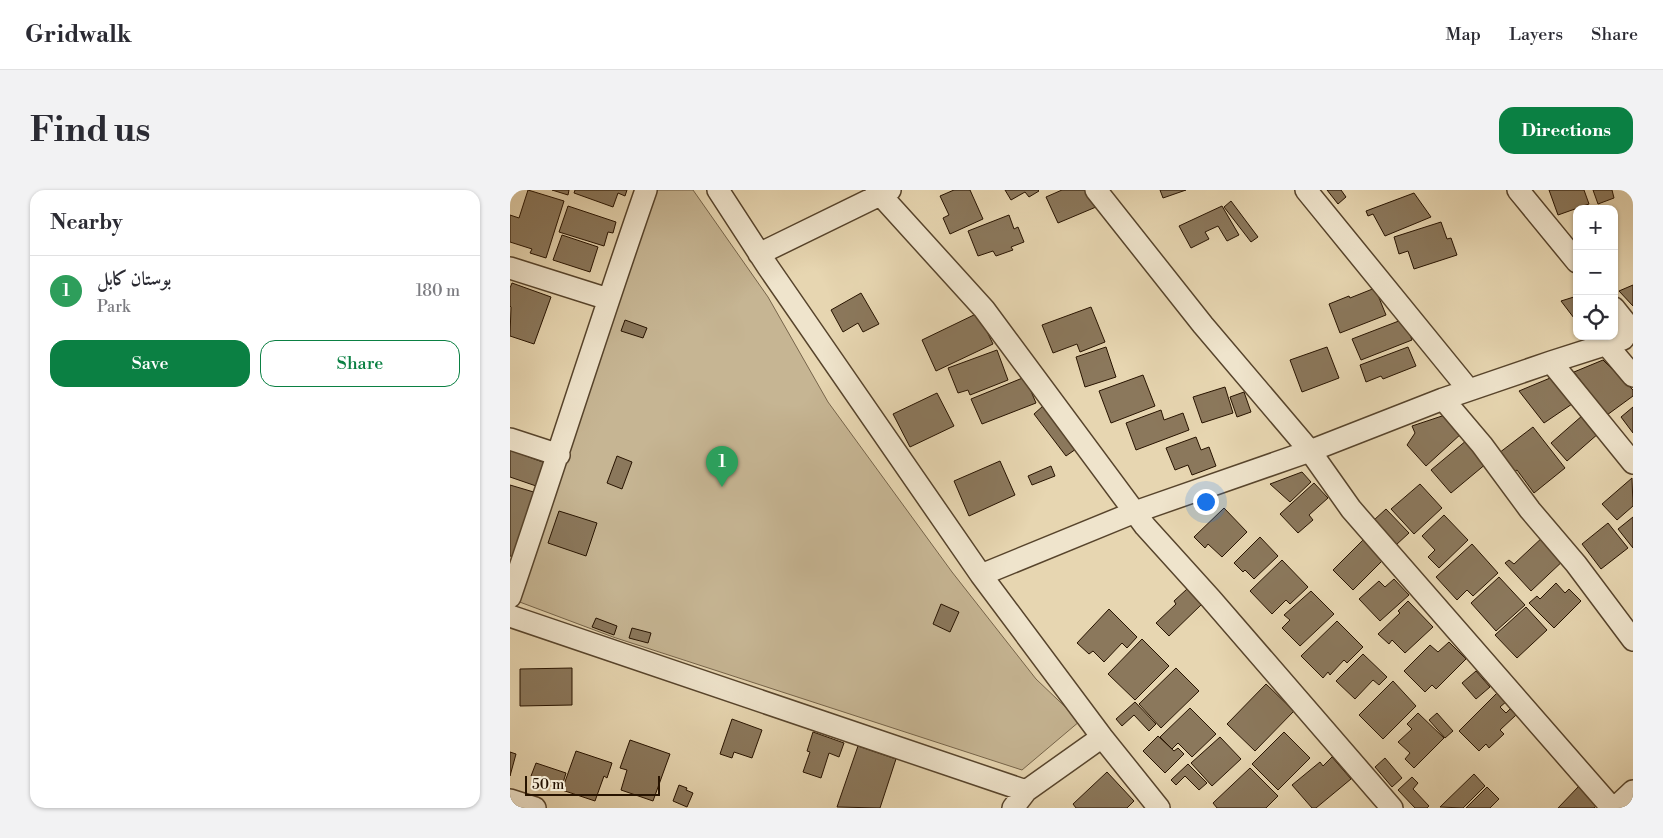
<!DOCTYPE html>
<html lang="en">
<head>
<meta charset="utf-8">
<style>
	:root { --surface:#fff; --page:#f2f2f3; --text:#2b2b33; --muted:#7c7c81; --line:#e1e1e2; --accent:#0b8043 }
	body { margin:0; font-family:"Libre Bodoni",Amiri,serif; background:var(--page); color:var(--text) }
	.controls { position:absolute; right:15px; top:15px; display:grid; overflow:hidden; border-radius:10px; box-shadow:0 1px 4px #0004 }
	.controls button { width:45px; height:45px; display:grid; place-items:center; padding:0; border:0; border-bottom:1px solid var(--line); background:var(--surface); color:var(--text); font:25px sans-serif }
	.scale { position:absolute; left:15px; bottom:12px; width:135px; box-sizing:border-box; padding-left:5px; border:2px solid #271300; border-top:0; font-size:14px; line-height:18px; white-space:nowrap; color:#271300; -webkit-text-stroke:4px #efe4cc; paint-order:stroke }
	.you { position:absolute; left:695px; top:311px; width:18px; height:18px; margin:-12px; border:4px solid #fff; border-radius:50%; background:#1a73e8; box-shadow:0 0 0 8px #1a73e833 }
	.badge { display:grid; place-items:center; width:32px; height:32px; border-radius:50%; background:var(--accent); color:#fff; font-size:16px; font-weight:700 }
	.pin { position:absolute; translate:-50% -41px; filter:drop-shadow(0 1px 2px #0008) }
	.pin::after { content:''; position:absolute; top:26px; width:18px; height:15px; background:inherit; clip-path:polygon(0 0,100% 0,50% 100%) }
	.list { margin:0; padding:0; list-style:none }
	h2 { display:flex; justify-content:space-between; align-items:center; height:65px; margin:0; padding:0 20px; font-size:21px }
	h2 small { font-size:16px; font-weight:400; color:var(--muted) }
	.list li { display:grid; grid-template-columns:32px 1fr auto; gap:15px; align-items:center; box-sizing:border-box; height:70px; padding:0 20px; border-top:1px solid var(--line) }
	.list b { display:block; font-size:19px; white-space:nowrap }
	.list p { margin:0; font-size:16px; white-space:nowrap; color:var(--muted) }
	.list em { font-size:16px; font-style:normal; color:var(--muted) }
	.actions { display:flex; gap:10px; padding:15px 20px }
	.actions a { flex:1; padding:11px 0; border:1px solid var(--accent); border-radius:15px; text-align:center; font-size:18px; color:var(--accent) }
	.actions .main { background:var(--accent); color:#fff }
	.icon { flex:none; width:28px; height:28px; fill:none; stroke:currentColor; stroke-width:2; stroke-linecap:round; stroke-linejoin:round }
	.map { position:relative; flex:none; width:1123px; height:618px; overflow:hidden; border-radius:15px }
	header { display:flex; align-items:center; gap:30px; box-sizing:border-box; height:70px; padding:0 25px; background:var(--surface); border-bottom:1px solid var(--line) }
	header strong { font-size:24px }
	nav { display:flex; gap:28px; margin-inline-start:auto; font-size:18px }
	.intro { display:flex; align-items:center; justify-content:space-between; box-sizing:border-box; height:120px; padding:0 30px }
	h1 { margin:0; font-size:35px }
	.button { padding:12px 22px; border-radius:15px; background:var(--accent); color:#fff; font-size:18px; font-weight:700 }
	main { display:flex; gap:30px; padding:0 30px }
	aside { flex:1; background:var(--surface); border-radius:15px; box-shadow:0 1px 4px #0004 }
	.map>svg:first-child { display:block }
	.green { fill:#c6b593; stroke:#76644a }
	.building { fill:#8b785c; stroke:#271300 }
	.lines { fill:none; stroke-linecap:round; stroke-linejoin:round }
	.minor-casing { stroke:#57442c; stroke-width:24 }
	.minor { stroke:#efe4cc; stroke-width:21 }
</style>
</head>
<body>
<header>
<strong>Gridwalk</strong>
<nav><a>Map</a><a>Layers</a><a>Share</a></nav>
</header>
<div class="intro"><h1>Find us</h1><a class="button">Directions</a></div>
<main>
<aside>
<h2>Nearby<small></small></h2>
<ul class="list">
<li><span class="badge" style="background:#2e9e5b">1</span><div><b>بوستان کابل</b><p>Park</p></div><em>180 m</em></li>
</ul>
<div class="actions"><a class="main">Save</a><a>Share</a></div>
</aside>
<div class="map">
<svg width="1123" height="618" viewBox="0 0 1123 618">
	<rect width="100%" height="100%" fill="#e7d6b1"/>
	<filter id="stains"><feTurbulence type="fractalNoise" baseFrequency=".004" numOctaves="4"/><feColorMatrix values="0 0 0 0 .2 0 0 0 0 .09 0 0 0 0 .02 0 0 0 .5 -.17"/></filter>
	<radialGradient id="worn" r=".72"><stop offset=".6" stop-color="#630" stop-opacity="0"/><stop offset="1" stop-color="#630" stop-opacity=".3"/></radialGradient>
	<path class="green" d="M140,0H183L258,107L318,212L442,382L526,489L570,531L512,580L103,447L7,411Z"/>
	<path class="building" d="M18,0L54,11L36,68L20,63L22,59L0,52V25L9,28Z
		M42,0H59L58,5Z
		M65,0H117L115,6L108,3L103,17L64,3Z
		M444,0H460L473,29L440,44L433,28L439,25L430,6Z
		M495,0H528L529,1L519,7L515,2L501,10Z
		M552,0H578L586,17L548,33L536,7Z
		M650,0H676L653,8Z
		M817,0H831L836,7L828,14Z
		M1039,0H1074L1079,14L1048,25Z
		M1083,0H1102L1104,8L1088,14Z
		M904,3L921,27L875,46L863,24L858,26L856,21Z
		M721,11L748,47L741,52L714,17Z
		M58,16L106,32L103,43L98,42L94,56L49,42Z
		M712,16L729,45L717,51L708,36L695,42L699,49L681,58L669,36Z
		M499,25L504,39L508,37L514,52L501,57L503,60L486,66L483,61L468,66L458,41Z
		M931,32L937,49L941,48L947,65L904,79L898,61L889,64L884,47Z
		M52,45L88,57L80,82L43,70Z
		M2,93L41,107L24,154L0,146L1,117L0,116V98Z
		M1123,95V116L1109,101Z
		M865,98L876,125L830,143L819,114L839,106L840,108Z
		M351,103L369,134L353,142L348,133L333,142L321,120Z
		M1067,106V132L1051,111Z
		M581,117L595,152L570,162L567,154L543,163L532,135Z
		M468,123L483,154L426,181L412,150Z
		M894,129L902,150L851,170L842,149Z
		M115,130L137,138L133,148L111,141Z
		M596,157L606,187L575,197L566,167Z
		M817,157L829,188L792,202L780,170Z
		M898,157L906,176L873,189L871,186L856,192L850,175Z
		M487,160L498,190L460,205L458,200L448,203L438,178Z
		M1093,170L1123,200V206L1097,225L1064,182Z
		M633,185L645,216L601,233L589,201Z
		M1045,186L1065,212L1034,233L1009,201Z
		M515,187L526,213L472,234L461,209Z
		M715,197L723,223L692,233L683,207Z
		M734,202L741,222L727,227L720,207Z
		M427,203L444,236L400,257L383,224Z
		M533,216L566,259L556,266L524,224Z
		M1123,217V243L1111,227Z
		M651,220L654,230L673,223L679,240L626,260L616,233Z
		M935,225L952,243L916,276L897,255L905,243L902,236Z
		M1073,225L1089,243L1057,271L1041,253Z
		M1023,237L1055,278L1024,303L1007,280L1004,282L989,263Z
		M686,247L691,260L699,257L706,276L682,285L678,275L665,280L656,258Z
		M957,250L977,273L941,303L921,280Z
		M0,260L38,274L29,297L0,287Z
		M107,266L122,272L112,299L97,293Z
		M490,271L505,305L459,326L444,291Z
		M541,276L545,286L522,295L518,286Z
		M792,282L801,292L780,312L760,294Z
		M1122,288L1123,316L1107,330L1092,314Z
		M804,293L818,308L799,325L803,330L788,343L770,324Z
		M910,294L932,318L904,344L881,319Z
		M0,295L27,303L4,367L0,366Z
		M714,318L737,342L712,367L698,354L695,358L684,347Z
		M876,319L899,343L886,355L864,330Z
		M49,321L87,333L76,366L38,353Z
		M934,325L958,350L929,378L918,367L925,360L912,346Z
		M1123,327V358L1108,339Z
		M1098,333L1118,358L1091,379L1072,354Z
		M1035,345L1056,368L1021,401L995,373L999,370L1004,374Z
		M750,347L768,366L744,389L735,380L733,382L724,373Z
		M854,349L874,369L843,400L823,380Z
		M962,354L988,383L963,406L957,400L947,410L926,387Z
		M772,370L798,397L780,414L776,410L762,424L740,401Z
		M989,387L1015,415L986,441L961,413Z
		M884,389L899,405L870,431L849,409L869,391L875,397Z
		M1046,393L1055,403L1059,399L1071,411L1044,438L1019,413L1027,406L1030,409Z
		M677,399L692,414L659,446L646,433L666,414L664,411Z
		M801,401L824,424L790,456L772,438L780,430L774,425Z
		M898,411L923,437L895,463L882,450L879,454L868,444L890,423L888,421Z
		M431,414L449,422L440,442L423,434Z
		M1016,417L1037,440L1007,468L985,445Z
		M599,419L627,447L617,458L612,453L594,472L583,461L579,464L567,453Z
		M86,428L107,436L104,445L82,437Z
		M827,431L853,457L837,473L834,470L820,485L818,482L813,488L791,466Z
		M122,438L141,443L138,453L119,448Z
		M632,449L659,476L625,510L598,484Z
		M939,452L956,469L926,499L922,495L915,502L894,481L920,455L928,462Z
		M853,464L877,487L869,495L863,490L845,509L826,491Z
		M62,478V515L10,516V479Z
		M666,478L689,501L651,538L629,514Z
		M966,481L980,497L966,509L952,493Z
		M883,491L906,516L873,549L849,525Z
		M756,494L784,521L745,561L717,534Z
		M988,502L997,511L990,517L996,523L1000,519L1006,525L990,540L994,544L979,558L976,554L969,561L949,541Z
		M625,512L646,534L639,541L624,525L612,536L606,529Z
		M680,518L706,544L682,567L668,553L662,559L650,547Z
		M908,523L934,548L904,578L895,569L900,563L888,552L902,539L897,534Z
		M927,523L943,541L935,548L919,530Z
		M222,529L252,540L242,568L224,562L222,568L210,564Z
		M303,542L334,553L329,567L319,563L311,588L293,582L300,562L297,561Z
		M774,542L800,568L768,600L742,574Z
		M648,546L664,561L668,558L674,564L655,583L633,561Z
		M710,547L731,569L702,596L681,573Z
		M120,550L160,564L143,611L111,600L117,580L110,578Z
		M348,556L386,569L370,618L327,617Z
		M66,561L102,573L97,588L94,586L85,611L52,600Z
		M0,562L6,564L0,586Z
		M822,567L841,589L806,618H802L782,595L810,572L813,576Z
		M875,568L892,588L882,597L865,577Z
		M26,573L56,583L52,596L21,586Z
		M678,574L697,593L689,600L675,586L666,595L661,590Z
		M740,578L768,606L756,618H707L703,613Z
		M597,582L624,611L617,618H566L563,614Z
		M964,584L975,596L953,618L930,617Z
		M902,587L908,593L903,599L919,616L917,618H905L888,600Z
		M169,595L177,598L176,600L183,603L177,617L163,611Z
		M1070,595L1089,613L1084,618H1048Z
		M977,597L989,609L980,618H956Z"/>
	<g class="lines">
		<g class="minor-casing">
			<path id="minor" d="M208,0L258,77L471,385L592,547L649,618
				M366,0L474,119L635,336L701,409L882,618
				M586,0L693,135L800,261L841,319L1102,618
				M796,0L959,200
				M1008,0L1067,72
				M249,64L380,0
				M0,78L98,109
				M1096,154L1123,186
				M1041,172L1123,273
				M933,209L972,255L1020,320L1066,374L1123,450
				M0,249L49,265
				M471,385L625,322L800,261L933,209L1041,172L1113,149L1120,138L1104,118
				M0,407C46,272 89,135 136,0
				M0,426L516,601
				M0,610L25,618
				M503,618L516,601L592,547
				M1105,618L1123,601"/>
		</g>
		<use href="#minor" class="minor"/>
	</g>
	<rect width="100%" height="100%" filter="url(#stains)"/>
	<rect width="100%" height="100%" fill="url(#worn)"/>
</svg>
<div class="controls">
<button>+</button>
<button>−</button>
<button><svg class="icon" aria-label="locate" viewBox="0 0 24 24"><circle cx="12" cy="12" r="6"/><path d="M12 2v4M12 18v4M2 12h4M18 12h4"/></svg></button>
</div>
<div class="scale">50 m</div>
<div class="you"></div>
<div class="pin badge" style="left:212px;top:297px;background:#2e9e5b">1</div>
</div>
</main>
</body>
</html>
